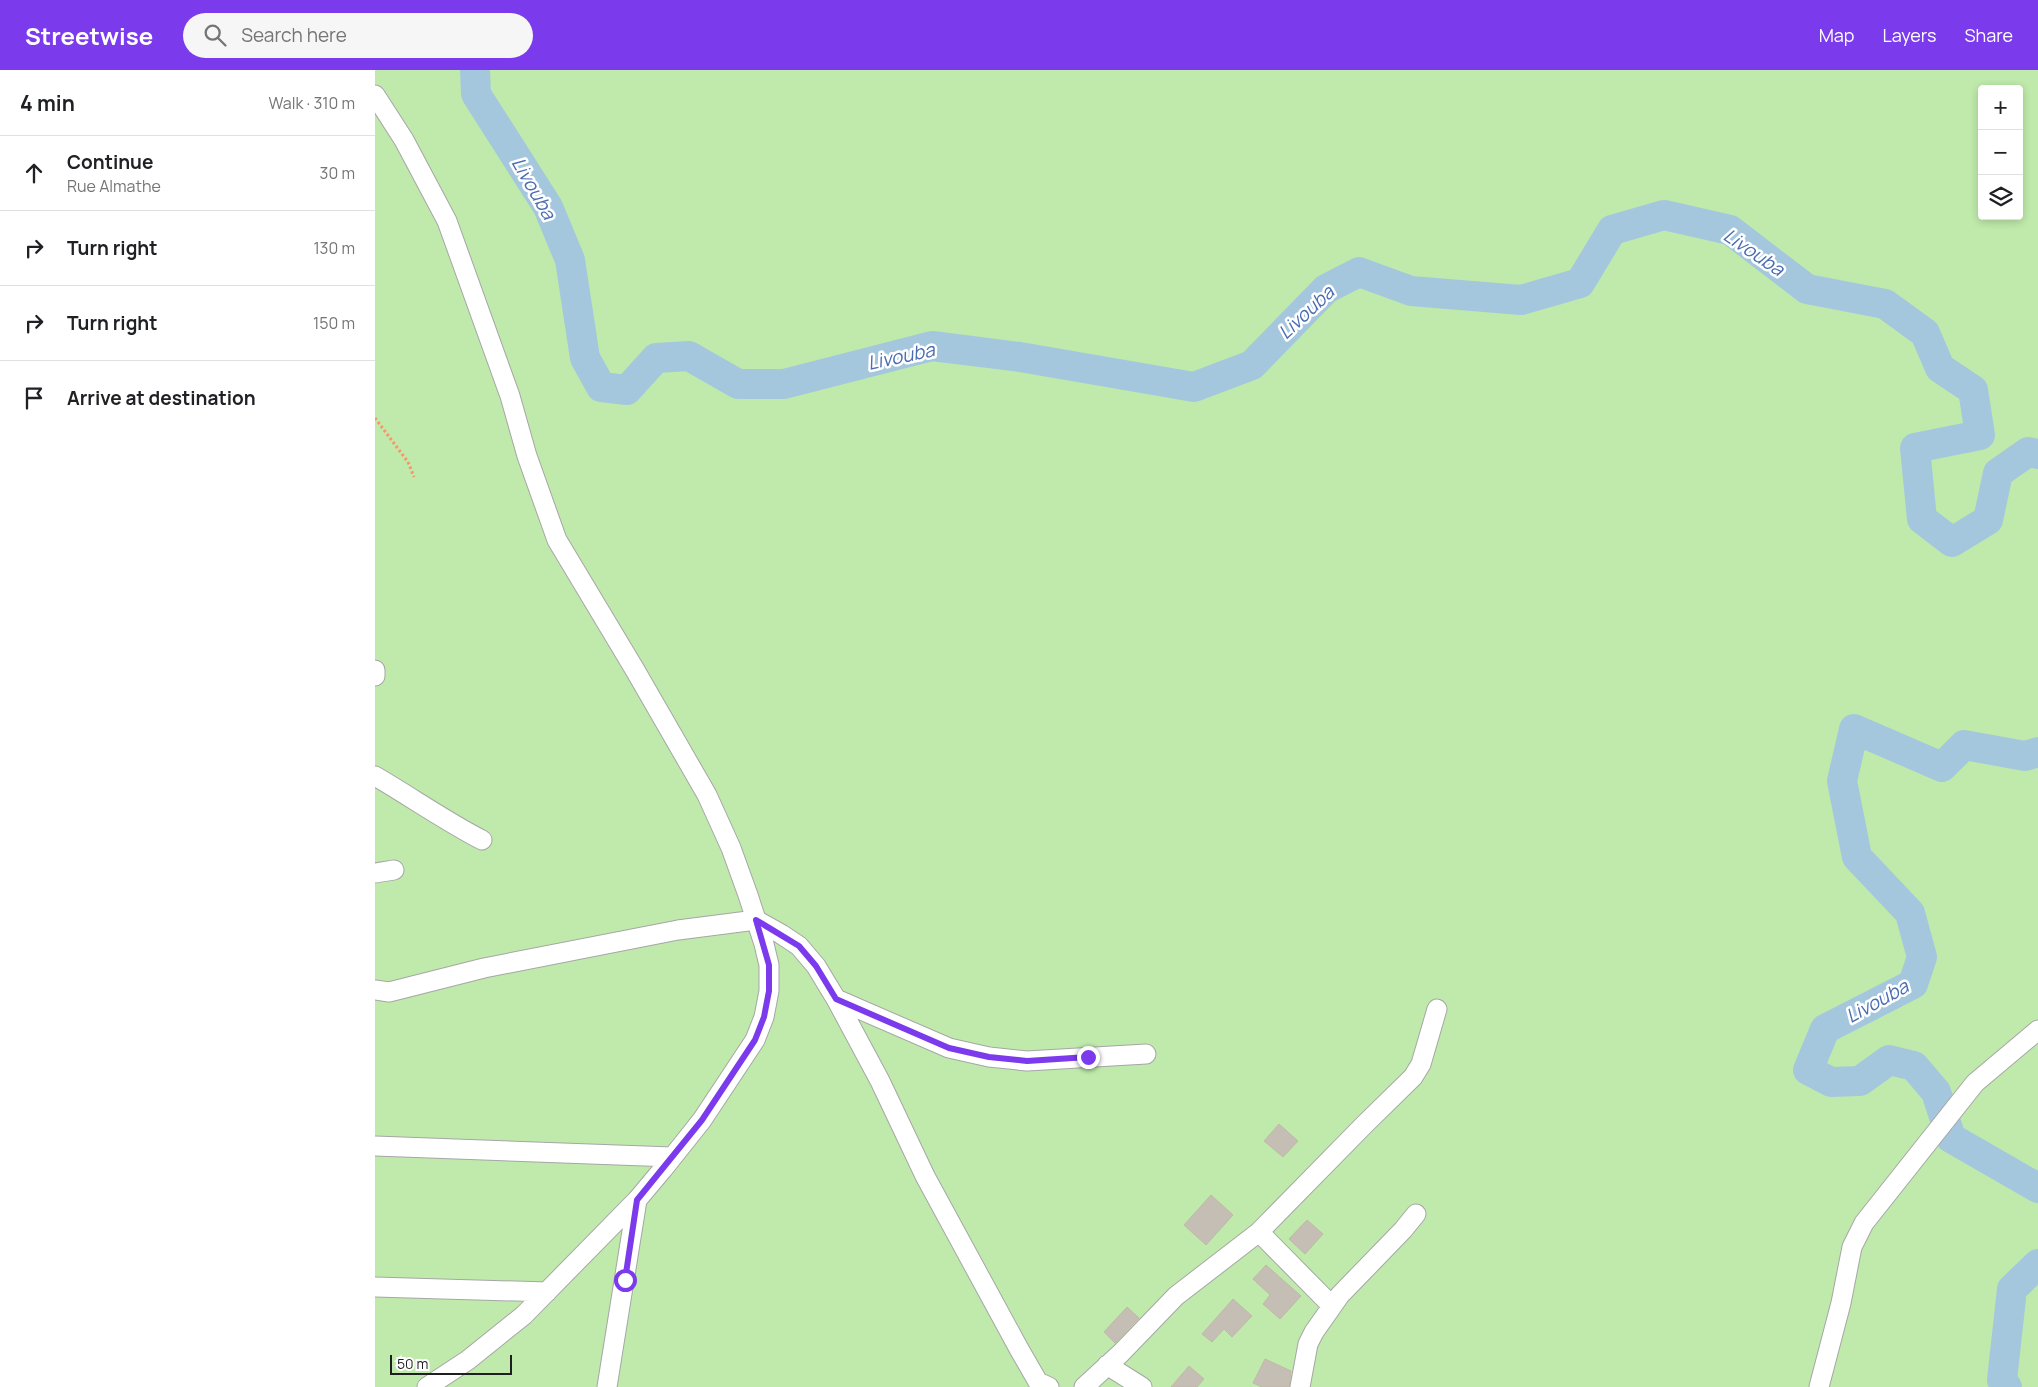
<!DOCTYPE html>
<html lang="en">
<head>
<meta charset="utf-8">
<style>
	:root { --surface:#fff; --page:#f6f6f6; --text:#202124; --muted:#757577; --line:#e0e0e0; --accent:#7c3aed }
	body { margin:0; font-family:Manrope,sans-serif; background:var(--page); color:var(--text) }
	.controls { position:absolute; right:15px; top:15px; display:grid; overflow:hidden; border-radius:5px; box-shadow:0 2px 8px #0003 }
	.controls button { width:45px; height:45px; display:grid; place-items:center; padding:0; border:0; border-bottom:1px solid var(--line); background:var(--surface); color:var(--text); font:25px sans-serif }
	.scale { position:absolute; left:15px; bottom:12px; width:122px; box-sizing:border-box; padding-left:5px; border:2px solid #1f1f1f; border-top:0; font-size:14px; line-height:18px; white-space:nowrap; color:#1f1f1f; -webkit-text-stroke:4px #fff; paint-order:stroke }
	.stop { position:absolute; width:15px; height:15px; margin:-11px; border:4px solid #7c3aed; border-radius:50%; background:#fff }
	.stop.end { background:#7c3aed; border-color:#fff; box-shadow:0 1px 5px #0008 }
	.list { margin:0; padding:0; list-style:none }
	h2 { display:flex; justify-content:space-between; align-items:center; height:65px; margin:0; padding:0 20px; font-size:21px }
	h2 small { font-size:16px; font-weight:400; color:var(--muted) }
	.list li { display:grid; grid-template-columns:32px 1fr auto; gap:15px; align-items:center; box-sizing:border-box; height:75px; padding:0 20px; border-top:1px solid var(--line) }
	.list b { display:block; font-size:19px; white-space:nowrap }
	.list p { margin:0; font-size:16px; white-space:nowrap; color:var(--muted) }
	.list em { font-size:16px; font-style:normal; color:var(--muted) }
	.icon { flex:none; width:28px; height:28px; fill:none; stroke:currentColor; stroke-width:2; stroke-linecap:round; stroke-linejoin:round }
	.map { position:relative; flex:none; width:1663px; height:1317px; overflow:hidden }
	header { display:flex; align-items:center; gap:30px; box-sizing:border-box; height:70px; padding:0 25px; background:var(--accent); color:#fff }
	header strong { font-size:24px }
	nav { display:flex; gap:28px; margin-inline-start:auto; font-size:18px }
	.search { width:350px; height:45px; background:var(--page); display:flex; align-items:center; gap:12px; box-sizing:border-box; padding:0 18px; border-radius:28px; color:var(--muted); font-size:19px }
	main { display:flex }
	aside { flex:1; background:var(--surface) }
	.map>svg:first-child { display:block }
	.grass { fill:#bfeaab; fill-rule:evenodd }
	.lines { fill:none; stroke-linecap:round; stroke-linejoin:round }
	.river { stroke:#a5c7de; stroke-width:30 }
	.building { fill:#c5beb5; stroke:#c2b8a7 }
	.minor-casing { stroke:#a6a6a6; stroke-width:21 }
	.path { stroke:#fb936b; stroke-width:3; stroke-dasharray:2.5 2.5; stroke-linecap:butt }
	.minor { stroke:#fff; stroke-width:19 }
	.route { stroke:#7c3aed; stroke-width:6 }
	.labels { text-anchor:middle; dominant-baseline:central; stroke-width:5; stroke-linejoin:round; paint-order:stroke }
	.water-label { font-size:19px; font-style:italic; fill:#4a6cb0; stroke:#fff }
</style>
</head>
<body>
<header>
<strong>Streetwise</strong>
<div class="search"><svg class="icon" aria-label="search" viewBox="0 0 24 24"><circle cx="10" cy="10" r="6"/><path d="M15 15l6 6"/></svg>Search here</div>
<nav><a>Map</a><a>Layers</a><a>Share</a></nav>
</header>
<main>
<aside>
<h2>4 min<small>Walk · 310 m</small></h2>
<ul class="list">
<li><svg class="icon" aria-label="ahead" viewBox="0 0 24 24"><path d="M12 20V5M6 11l6-6 6 6"/></svg><div><b>Continue</b><p>Rue Almathe</p></div><em>30 m</em></li>
<li><svg class="icon" aria-label="right" viewBox="0 0 24 24"><path d="M7 20v-9h11M14 6l5 5-5 5"/></svg><div><b>Turn right</b></div><em>130 m</em></li>
<li><svg class="icon" aria-label="right" viewBox="0 0 24 24"><path d="M7 20v-9h11M14 6l5 5-5 5"/></svg><div><b>Turn right</b></div><em>150 m</em></li>
<li><svg class="icon" aria-label="arrive" viewBox="0 0 24 24"><path d="M6 21V4h12l-3 4 3 4H6"/></svg><div><b>Arrive at destination</b></div></li>
</ul>
</aside>
<div class="map">
<svg width="1663" height="1317" viewBox="0 0 1663 1317">
	<rect width="100%" height="100%" fill="#f0eee5"/>
	<path class="grass" d="M0,0H1663V1317H0ZM1607,19H1644V146H1607Z"/>
	<g class="lines">
		<path class="river" d="M100,0L101,24L173,137L195,190L210,288L226,317L252,320L281,288L314,286L363,314H409L557,276L645,287L819,317L877,295L951,219L984,202L1036,221L1146,230L1205,213L1237,160L1289,145L1355,160L1432,219L1510,234L1550,263L1565,298L1598,320L1605,365L1540,378L1547,449L1577,472L1613,450L1623,403L1653,382L1663,384
			M1663,682L1650,686L1589,675L1567,697L1479,659L1467,711L1482,787L1535,843L1547,887L1538,914L1450,959L1433,1000L1456,1012L1485,1011L1514,990L1539,996L1561,1022L1576,1068L1663,1118
			M1632,1317L1627,1310L1637,1219L1663,1194"/>
	</g>
	<path class="building" d="M904,1054L923,1071L908,1087L889,1071Z
		M836,1125L858,1145L831,1175L809,1155Z
		M932,1150L948,1164L930,1184L914,1169Z
		M891,1195L926,1226L905,1249L888,1234L895,1225L878,1209Z
		M858,1229L877,1246L857,1267L849,1259L837,1272L827,1264Z
		M752,1237L764,1248L740,1273L729,1262Z
		M890,1289L916,1301L914,1317H887L878,1313Z
		M814,1296L829,1309L822,1317H796Z"/>
	<g class="lines">
		<g class="minor-casing">
			<path id="minor" d="M0,25L29,70L72,151L135,326L152,386L182,470L260,600L332,725L356,778L373,825L389,874L394,895V921L389,947L380,970L327,1050L288,1099L262,1130L149,1245L93,1290L52,1317
				M0,600V606
				M0,706C36,727 70,751 107,770
				M0,803L19,800
				M0,920L14,922L109,898L303,860L381,850L406,864L424,876L441,896L461,929L505,1011L550,1106L644,1279L663,1312L674,1317
				M461,929L574,978L614,987L652,991L771,984
				M0,1076L297,1087
				M884,1162L957,1236
				M0,1217L172,1222
				M732,1295L767,1317
				M232,1317L262,1130
				M709,1317L746,1283L801,1226L884,1162L989,1055L1038,1007L1046,994L1062,939
				M925,1317L933,1274L939,1262L965,1225L1028,1160L1041,1144
				M1444,1317L1466,1233L1477,1177L1489,1153L1600,1013L1663,960"/>
		</g>
		<path class="path" d="M0,348L33,392L39,407"/>
		<use href="#minor" class="minor"/>
	</g>
	<g class="lines">
		<path class="route" d="M250,1210L262,1130L327,1050L380,970L389,947L394,921V895L381,850L424,876L441,896L461,929L574,978L614,987L652,991L713,987"/>
	</g>
	<g class="labels">
		<g class="water-label">
			<text transform="translate(159 118) rotate(60)">Livouba</text>
			<text transform="translate(1379 182) rotate(34)">Livouba</text>
			<text transform="translate(931 242) rotate(-43)">Livouba</text>
			<text transform="translate(526 286) rotate(-12)">Livouba</text>
			<text transform="translate(1502 931) rotate(-29)">Livouba</text>
		</g>
	</g>
</svg>
<div class="controls">
<button>+</button>
<button>−</button>
<button><svg class="icon" aria-label="layers" viewBox="0 0 24 24"><path d="M12 4l9 5-9 5-9-5zM3 14l9 5 9-5"/></svg></button>
</div>
<div class="scale">50 m</div>
<div class="stop" style="left:250px;top:1210px"></div>
<div class="stop end" style="left:713px;top:987px"></div>
</div>
</main>
</body>
</html>
